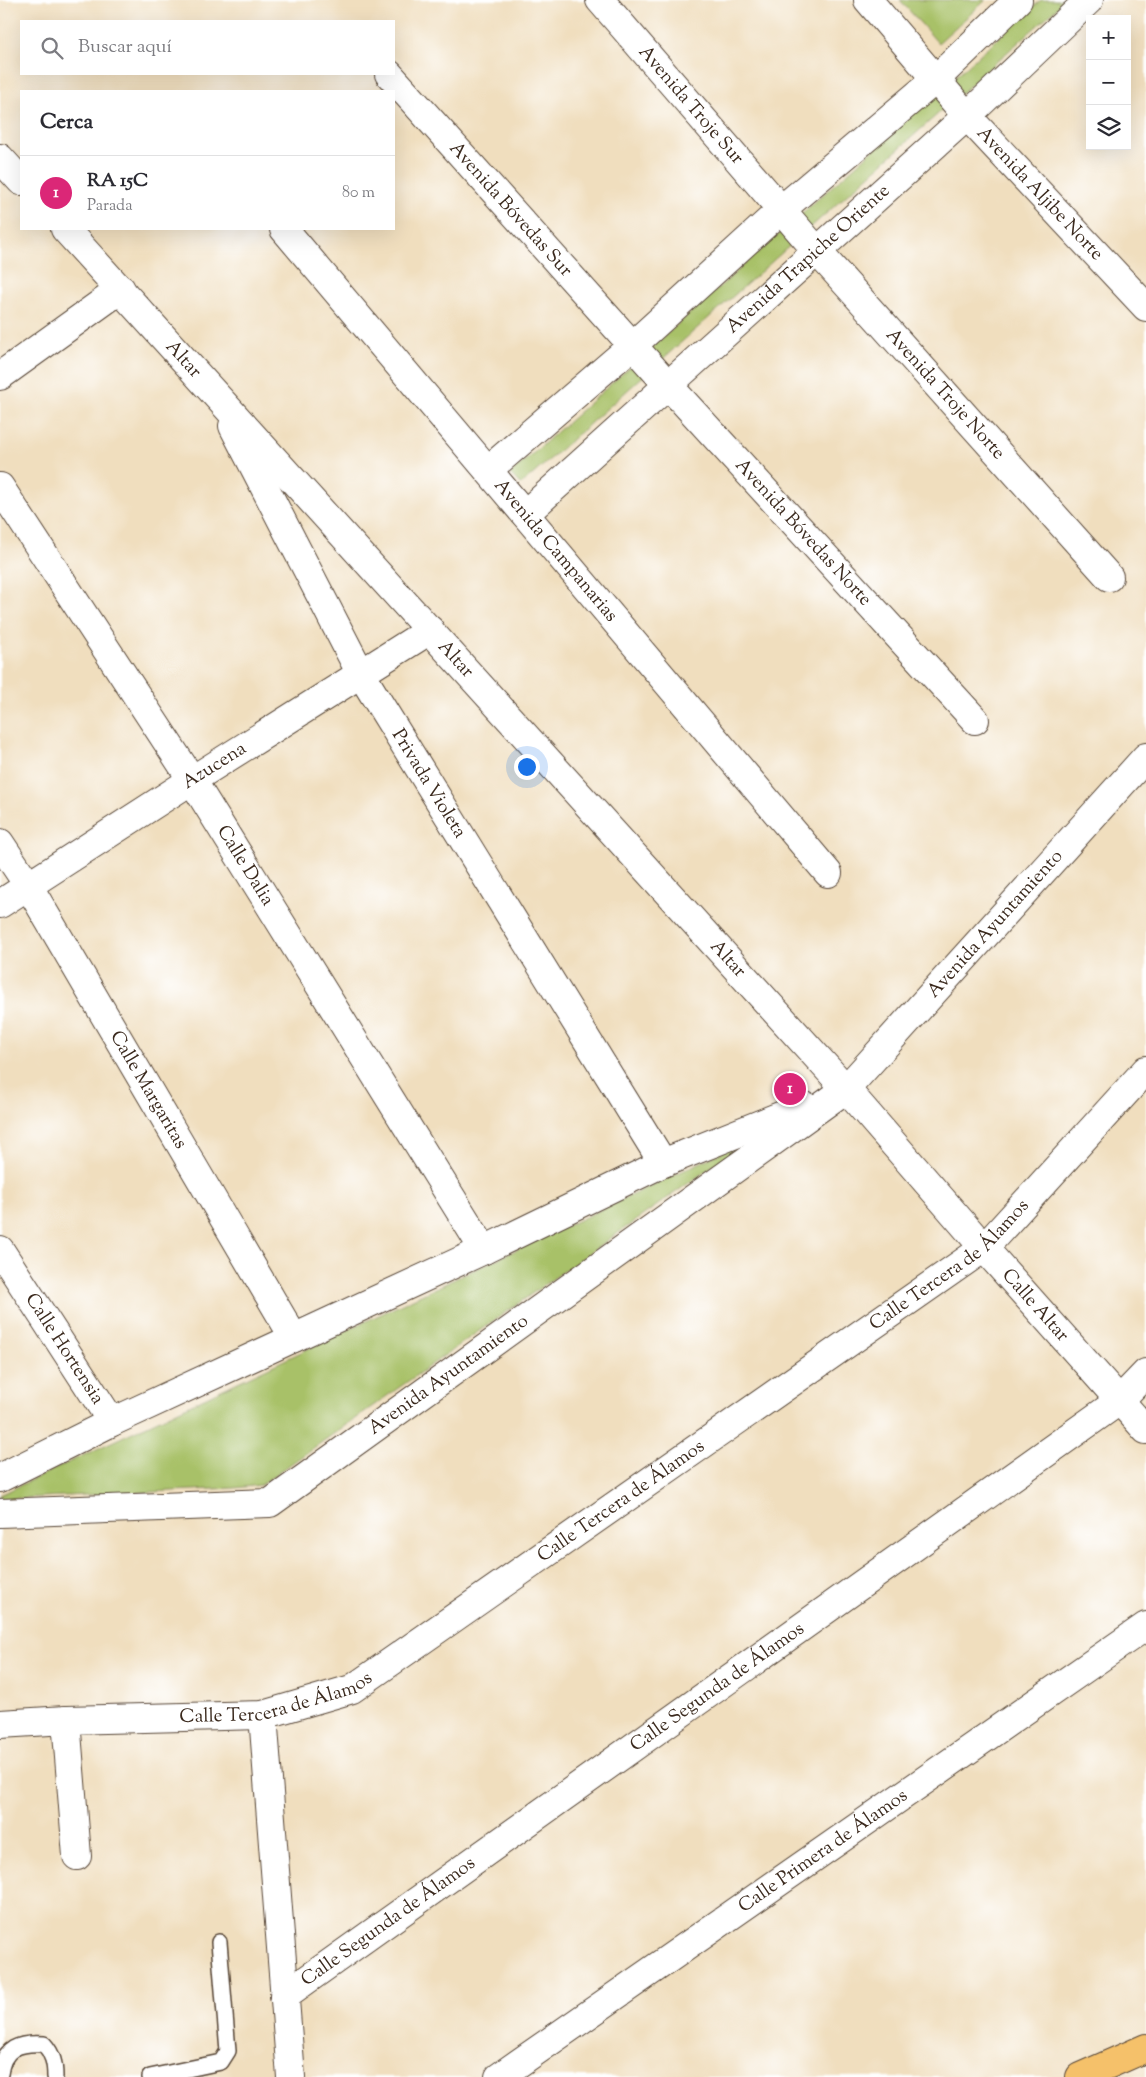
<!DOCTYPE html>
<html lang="es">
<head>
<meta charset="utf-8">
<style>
	:root { --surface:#fff; --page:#f2f2f3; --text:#2b2b33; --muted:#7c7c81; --line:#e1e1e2; --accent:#db2777 }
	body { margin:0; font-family:"Sorts Mill Goudy",serif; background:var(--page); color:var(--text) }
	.controls { position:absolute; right:15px; top:15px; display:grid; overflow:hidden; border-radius:0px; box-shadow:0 5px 20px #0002 }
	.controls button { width:45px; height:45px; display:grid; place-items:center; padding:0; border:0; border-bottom:1px solid var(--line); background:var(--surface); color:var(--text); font:25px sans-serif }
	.you { position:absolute; left:526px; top:766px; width:18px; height:18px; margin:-12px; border:4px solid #fff; border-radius:50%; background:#1a73e8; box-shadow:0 0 0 8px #1a73e833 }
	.badge { display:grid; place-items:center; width:32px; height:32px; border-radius:50%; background:var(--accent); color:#fff; font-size:16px; font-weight:700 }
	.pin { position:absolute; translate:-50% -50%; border:2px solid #fff; box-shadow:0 1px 5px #0006 }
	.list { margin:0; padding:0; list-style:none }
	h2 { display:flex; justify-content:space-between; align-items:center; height:65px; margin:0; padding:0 20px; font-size:21px }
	h2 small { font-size:16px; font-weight:400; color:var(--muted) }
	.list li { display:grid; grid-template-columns:32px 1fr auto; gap:15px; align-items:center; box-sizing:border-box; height:75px; padding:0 20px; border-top:1px solid var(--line) }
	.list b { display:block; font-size:19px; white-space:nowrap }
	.list p { margin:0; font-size:16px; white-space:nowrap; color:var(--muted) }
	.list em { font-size:16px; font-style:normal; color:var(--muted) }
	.icon { flex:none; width:28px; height:28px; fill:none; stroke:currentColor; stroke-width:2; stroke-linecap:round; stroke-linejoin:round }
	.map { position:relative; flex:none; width:1146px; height:2077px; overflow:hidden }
	.search { position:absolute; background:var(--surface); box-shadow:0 5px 20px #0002; left:20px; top:20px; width:375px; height:55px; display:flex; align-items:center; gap:12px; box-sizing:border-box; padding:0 18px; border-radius:0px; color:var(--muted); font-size:19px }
	.panel { position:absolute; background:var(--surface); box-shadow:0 5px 20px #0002; left:20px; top:90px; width:375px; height:140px; border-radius:0px }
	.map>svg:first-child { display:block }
	.green { fill:#a8c167; stroke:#727642 }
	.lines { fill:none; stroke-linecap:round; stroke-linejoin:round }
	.lane-casing { stroke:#564536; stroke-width:18 }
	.street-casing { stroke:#564536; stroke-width:30 }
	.primary-casing { stroke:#564536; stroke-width:30 }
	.lane { stroke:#fff; stroke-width:15 }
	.street { stroke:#fff; stroke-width:28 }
	.primary { stroke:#f5c16b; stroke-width:28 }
	.labels { text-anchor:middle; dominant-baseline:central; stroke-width:4; stroke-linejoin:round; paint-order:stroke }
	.street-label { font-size:19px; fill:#3b2a1e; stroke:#fff }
</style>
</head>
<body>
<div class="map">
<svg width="1146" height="2077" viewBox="0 0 1146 2077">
	<rect width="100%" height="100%" fill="#fff"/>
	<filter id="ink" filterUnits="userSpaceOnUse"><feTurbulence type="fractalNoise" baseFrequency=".02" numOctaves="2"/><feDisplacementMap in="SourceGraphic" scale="10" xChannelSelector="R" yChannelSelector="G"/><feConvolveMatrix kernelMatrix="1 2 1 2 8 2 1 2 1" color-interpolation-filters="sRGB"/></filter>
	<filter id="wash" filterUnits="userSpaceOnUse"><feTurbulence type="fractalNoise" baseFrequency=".0096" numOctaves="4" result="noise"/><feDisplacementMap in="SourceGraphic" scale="20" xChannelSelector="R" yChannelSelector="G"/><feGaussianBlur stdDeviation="1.12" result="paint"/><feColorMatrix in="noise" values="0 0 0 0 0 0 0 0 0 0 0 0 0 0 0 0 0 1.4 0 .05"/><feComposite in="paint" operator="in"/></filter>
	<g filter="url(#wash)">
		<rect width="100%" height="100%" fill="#f0debe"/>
		<path class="green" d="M900,0H986L938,43Z
			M1041,0H1066L521,485L510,474Z
			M754,1137L261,1485L235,1488L0,1499V1495Z"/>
	</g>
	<g filter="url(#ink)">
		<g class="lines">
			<g class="lane-casing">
				<path id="lane" d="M0,2074C3,2048 19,2042 44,2044C53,2054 55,2064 55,2077
					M150,2077L221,2062L228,2051L219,1942"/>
			</g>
			<g class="street-casing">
				<g id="street">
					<path id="s1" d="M600,0L817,251L1109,577"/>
					<path id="s2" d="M868,0L967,116L1146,307"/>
					<path id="s3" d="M389,74L668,385L975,720"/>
					<path d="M0,158L21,181"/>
					<path id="s4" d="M65,229L846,1089L984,1248L1146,1430"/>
					<path id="s5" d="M284,229L828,873"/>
					<path d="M0,376L121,289"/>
					<path id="s6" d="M233,426L361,674L663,1163"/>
					<path d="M488,470L633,345L782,209L936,79L1018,0"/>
					<path id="s7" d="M0,487L192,780L484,1250"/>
					<path id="s8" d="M525,514L967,116L1089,0"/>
					<path id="s9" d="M0,843L28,885L294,1338"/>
					<path id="s10" d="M0,904L192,780L430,630"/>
					<path id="s11" d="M0,1250L112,1422"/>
					<path d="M0,1478L112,1422L484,1250L663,1163L805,1106"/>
					<path id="s12" d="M0,1513L270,1503L846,1089L1146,757"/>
					<path d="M263,1715L291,2077"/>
					<path d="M66,1720L77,1856"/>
					<path id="s13" d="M0,1724L66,1720L263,1715L352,1689L984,1248L1146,1070"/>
					<path id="s14" d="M284,1996L1119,1401L1146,1373"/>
					<path id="s15" d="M499,2077L1146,1626"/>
				</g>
			</g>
			<g class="primary-casing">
				<path id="primary" d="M1080,2077L1146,2048"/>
			</g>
			<use href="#lane" class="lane"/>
			<use href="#street" class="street"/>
			<use href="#primary" class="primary"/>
		</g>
	</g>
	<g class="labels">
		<g class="street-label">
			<text stroke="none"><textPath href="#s1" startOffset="139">Avenida Troje Sur</textPath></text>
			<text stroke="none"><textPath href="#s2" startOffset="259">Avenida Aljibe Norte</textPath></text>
			<text stroke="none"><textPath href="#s3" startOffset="182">Avenida Bóvedas Sur</textPath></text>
			<text stroke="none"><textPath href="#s8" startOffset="381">Avenida Trapiche Oriente</textPath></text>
			<text stroke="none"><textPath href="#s4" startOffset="176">Altar</textPath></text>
			<text stroke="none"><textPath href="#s1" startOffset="524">Avenida Troje Norte</textPath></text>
			<text stroke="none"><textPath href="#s3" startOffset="618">Avenida Bóvedas Norte</textPath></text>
			<text stroke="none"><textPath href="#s5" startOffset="421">Avenida Campanarias</textPath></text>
			<text stroke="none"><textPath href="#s4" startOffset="581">Altar</textPath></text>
			<text stroke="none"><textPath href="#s10" startOffset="255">Azucena</textPath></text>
			<text stroke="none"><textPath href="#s6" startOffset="408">Privada Violeta</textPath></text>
			<text stroke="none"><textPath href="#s7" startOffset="451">Calle Dalia</textPath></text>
			<text stroke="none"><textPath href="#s12" startOffset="1202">Avenida Ayuntamiento</textPath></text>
			<text stroke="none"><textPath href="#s4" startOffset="986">Altar</textPath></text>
			<text stroke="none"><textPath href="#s9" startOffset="288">Calle Margaritas</textPath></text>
			<text stroke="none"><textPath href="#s13" startOffset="1089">Calle Tercera de Álamos</textPath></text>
			<text stroke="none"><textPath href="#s4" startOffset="1449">Calle Altar</textPath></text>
			<text stroke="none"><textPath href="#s11" startOffset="118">Calle Hortensia</textPath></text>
			<text stroke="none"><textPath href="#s12" startOffset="490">Avenida Ayuntamiento</textPath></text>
			<text stroke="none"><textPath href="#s13" startOffset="684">Calle Tercera de Álamos</textPath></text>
			<text stroke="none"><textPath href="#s14" startOffset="532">Calle Segunda de Álamos</textPath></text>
			<text stroke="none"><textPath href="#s13" startOffset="279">Calle Tercera de Álamos</textPath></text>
			<text stroke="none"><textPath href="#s15" startOffset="395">Calle Primera de Álamos</textPath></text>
			<text stroke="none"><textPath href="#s14" startOffset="128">Calle Segunda de Álamos</textPath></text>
		</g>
	</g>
</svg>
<div class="controls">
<button>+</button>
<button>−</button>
<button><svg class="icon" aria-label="layers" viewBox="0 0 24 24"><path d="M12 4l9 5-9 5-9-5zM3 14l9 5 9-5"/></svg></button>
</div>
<div class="you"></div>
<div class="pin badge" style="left:790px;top:1089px">1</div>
<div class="search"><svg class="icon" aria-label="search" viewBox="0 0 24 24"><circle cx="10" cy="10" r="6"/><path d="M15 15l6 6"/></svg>Buscar aquí</div>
<section class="panel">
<h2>Cerca<small></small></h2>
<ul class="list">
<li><span class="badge">1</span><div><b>RA 15C</b><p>Parada</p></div><em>80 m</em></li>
</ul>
</section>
</div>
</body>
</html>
